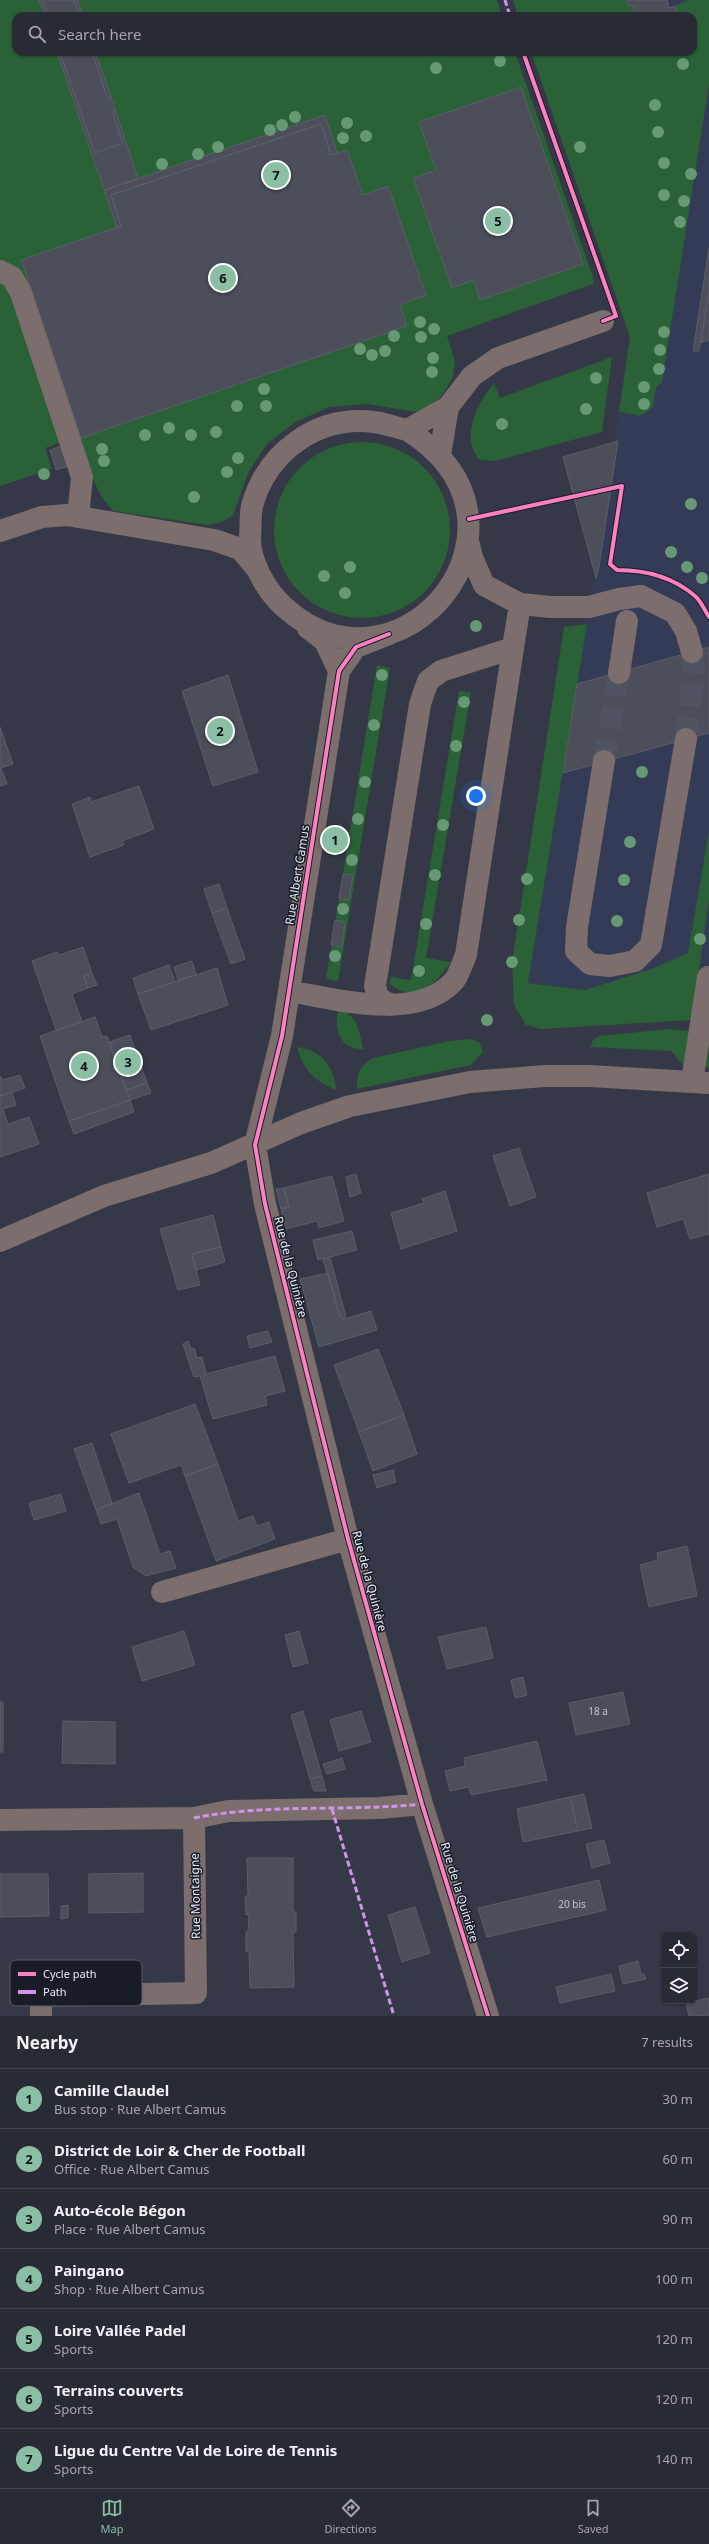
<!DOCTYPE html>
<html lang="en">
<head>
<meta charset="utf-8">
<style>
	:root { --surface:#282a34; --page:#30323c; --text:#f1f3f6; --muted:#a5a7ac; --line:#44464f; --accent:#8abfa5 }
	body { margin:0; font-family:"Noto Sans",sans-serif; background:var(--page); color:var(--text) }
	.controls { position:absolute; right:12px; bottom:12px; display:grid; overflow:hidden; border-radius:8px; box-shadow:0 1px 3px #0004 }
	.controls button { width:36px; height:36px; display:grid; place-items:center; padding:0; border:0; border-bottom:1px solid var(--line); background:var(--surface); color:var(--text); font:20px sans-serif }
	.you { position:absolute; left:476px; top:796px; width:14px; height:14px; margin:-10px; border:3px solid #fff; border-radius:50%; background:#1a73e8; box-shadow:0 0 0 6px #1a73e833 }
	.badge { display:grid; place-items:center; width:26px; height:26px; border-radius:50%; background:var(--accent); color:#111; font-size:13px; font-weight:700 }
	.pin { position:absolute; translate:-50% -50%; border:2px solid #fff; box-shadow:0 1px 4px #0006 }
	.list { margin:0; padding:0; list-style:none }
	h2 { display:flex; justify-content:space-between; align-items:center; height:52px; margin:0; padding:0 16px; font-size:17px }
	h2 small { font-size:13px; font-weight:400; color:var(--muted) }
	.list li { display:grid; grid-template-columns:26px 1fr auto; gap:12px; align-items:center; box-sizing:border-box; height:60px; padding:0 16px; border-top:1px solid var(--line) }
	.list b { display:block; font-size:15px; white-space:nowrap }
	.list p { margin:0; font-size:13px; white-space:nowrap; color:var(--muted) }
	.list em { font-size:13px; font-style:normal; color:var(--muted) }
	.icon { flex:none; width:22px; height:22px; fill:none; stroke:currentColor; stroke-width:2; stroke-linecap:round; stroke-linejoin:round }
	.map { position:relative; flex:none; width:709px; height:2016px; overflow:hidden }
	.search { position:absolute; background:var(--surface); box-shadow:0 1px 3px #0004; left:12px; right:12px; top:12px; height:44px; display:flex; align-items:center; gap:10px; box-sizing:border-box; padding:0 14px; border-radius:12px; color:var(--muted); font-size:15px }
	.sheet { height:472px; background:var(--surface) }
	nav { display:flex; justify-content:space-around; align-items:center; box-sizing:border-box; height:56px; border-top:1px solid var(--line); background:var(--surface); font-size:11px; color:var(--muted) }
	nav a { display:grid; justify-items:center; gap:2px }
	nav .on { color:var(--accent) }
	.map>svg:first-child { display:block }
	.built { fill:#343b56 }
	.green { fill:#2a6136 }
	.building { fill:#4c4e5a; stroke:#5a5e6a }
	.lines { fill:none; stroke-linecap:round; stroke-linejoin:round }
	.minor-tunnel { stroke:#505361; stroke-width:22; stroke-dasharray:22 11; stroke-linecap:butt }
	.minor { stroke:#7b6e6c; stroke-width:22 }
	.quiet { stroke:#d193ec; stroke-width:3; stroke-dasharray:6 3; stroke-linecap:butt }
	.cycleway-casing { stroke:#1a1d28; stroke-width:6 }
	.cycleway { stroke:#ff80c0; stroke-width:4 }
	.tree { fill:#669974 }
	.labels { text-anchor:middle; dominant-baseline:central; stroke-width:3; stroke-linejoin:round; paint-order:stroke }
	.number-label { font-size:10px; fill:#c0c4d3 }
	.street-label { font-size:12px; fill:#e7ecfb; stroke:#1a1d28 }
	.key { fill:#1a1d28; stroke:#585b67; stroke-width:1 }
	.key-label { font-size:11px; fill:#e7ecfb }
</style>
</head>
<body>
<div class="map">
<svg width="709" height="2016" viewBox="0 0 709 2016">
	<rect width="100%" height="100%" fill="#353846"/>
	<path class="built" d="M518,0H709V977L654,968L585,990L528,983L587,624L631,327L693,52V16H524Z"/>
	<path class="green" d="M0,0H497L502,16H16V52H515L594,280L593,284L447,336L455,361L453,377L443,394L431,406L415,412L368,404L329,407L294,423L267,444L249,471L233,515L223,522L207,525L114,511C93,492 88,462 80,436L45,448L52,469L0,486Z
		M513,0H627L628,6L632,5L635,16H518Z
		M688,0H709V84L662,382L656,387L653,407L640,416L619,412L630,337L531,52H693V16H678L675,6Z
		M612,357L602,432L495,461L480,460C459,438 478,402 494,383L500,398Z
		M274 530a88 88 0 1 1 176 0a88 88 0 1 1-176 0Z
		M587,624L528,983L585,990L654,968L688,953L709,831V899L692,1020L541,1029L526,1025L514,1005L512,962L564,627Z
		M377,665L390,668L338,981L326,979Z
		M459,691L471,692L426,958L451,962C435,984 417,1005 390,984V977L411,980Z
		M338,1009C358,1015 359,1030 363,1049C339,1050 334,1028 338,1009Z
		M670,1029L709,1033V1068L683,1065L671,1051L590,1047L593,1040L600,1036Z
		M471,1039L480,1043L483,1052L471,1065L357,1089C357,1073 359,1066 373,1058L450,1041Z
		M297,1047C323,1051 332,1065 337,1090C315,1082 303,1070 297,1047Z"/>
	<path class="building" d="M39,0H43L48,16H45Z
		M43,0H74L80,16H48Z
		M74,0H78L83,16H80Z
		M627,0H667L669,8L675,6L678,16H635L632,5L628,6Z
		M57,52H60L95,153L123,143L113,114L115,109L138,179L104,190Z
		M60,52H92L107,97L114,103L113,114L123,143L95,153Z
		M92,52H95L112,99L107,97Z
		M521,87L583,264L480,300L474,280L452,288L413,178L436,170L419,122Z
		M325,115L337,153L331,155L321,124L111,195L121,226L117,228L104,190Z
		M321,124L331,155L347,150L363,195L388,186L426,295L400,305L407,326L81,438L21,260L121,226L111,195Z
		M709,248V291L699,351H693Z
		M709,291V340L701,343Z
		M618,441L599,567L596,578L563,457Z
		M61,446L68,466L56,470L50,450Z
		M709,647V733L563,773L577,684Z
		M228,675L258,772L213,786L182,691Z
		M0,727L13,764L1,768L7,784L0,786Z
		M139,786L154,829L122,841L124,845L90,857L72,804L90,797L91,802Z
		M343,874L353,875L349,900L339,898Z
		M219,884L227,908L212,913L204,889Z
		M227,908L245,959L231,964L212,913Z
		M335,920L345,922L342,947L331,945Z
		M83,947L92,973L84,976L88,988L72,994L82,1022L56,1030L32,961L57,952L59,955Z
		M192,961L196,975L178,980L174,967Z
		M169,965L175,982L138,994L133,978Z
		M217,968L228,1005L151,1030L138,994Z
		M92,973L97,985L88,988L84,976Z
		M95,1017L102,1037L107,1036L130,1100L69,1121L40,1036Z
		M130,1035L147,1083L126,1090L109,1042Z
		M20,1075L25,1088L0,1096V1076L2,1080Z
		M147,1083L151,1093L130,1100L126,1090Z
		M12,1092L16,1105L3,1109L8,1124L29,1117L39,1144L0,1157V1096Z
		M130,1100L134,1112L74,1134L69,1121Z
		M519,1148L536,1197L510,1206L493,1156Z
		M356,1174L361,1193L350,1197L346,1177Z
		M709,1174V1234L690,1239L683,1219L657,1227L647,1193Z
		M332,1176L344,1221L319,1228L317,1221L286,1229L281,1209L289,1207L284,1188Z
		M284,1188L289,1207L281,1209L276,1189Z
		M445,1191L457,1231L401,1249L391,1213L424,1203L422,1199Z
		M213,1215L221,1247L192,1254L200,1285L178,1290L160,1229Z
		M352,1231L357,1250L318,1260L313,1240Z
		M221,1247L225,1262L196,1270L192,1254Z
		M330,1257L346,1317L344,1319L340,1316L323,1259Z
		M328,1273L340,1317L344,1319L371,1311L377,1330L319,1347L300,1279Z
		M268,1331L272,1342L250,1348L247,1336Z
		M188,1341L191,1349L194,1348L197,1358L202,1357L206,1374L275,1356L285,1391L265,1396L267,1405L213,1419L200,1376L194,1377L183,1344Z
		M378,1349L404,1415L359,1432L334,1365Z
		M195,1404L218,1464L185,1476L181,1465L129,1483L111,1434Z
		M404,1415L417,1454L373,1471L359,1432Z
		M92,1443L112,1503L96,1510L74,1449Z
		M218,1464L238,1521L253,1516L257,1526L269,1522L275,1539L216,1561L185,1476Z
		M393,1470L396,1482L377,1488L373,1475Z
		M139,1493L160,1554L170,1551L176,1568L146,1576L133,1567L117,1519L101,1524L96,1510Z
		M61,1494L66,1511L34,1520L29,1503Z
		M687,1546L697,1596L649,1607L640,1565L658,1560L657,1553Z
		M486,1627L493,1658L447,1669L438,1637Z
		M184,1631L195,1665L142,1681L132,1647Z
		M299,1631L308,1663L293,1667L285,1635Z
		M523,1677L527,1695L515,1698L511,1680Z
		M623,1692L630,1724L576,1735L569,1703Z
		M0,1702H3V1752H0Z
		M303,1711L322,1776L310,1779L291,1715Z
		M361,1711L371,1742L339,1751L330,1720Z
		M63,1721L115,1722V1764L62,1763Z
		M537,1741L547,1780L471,1795L469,1787L450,1791L445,1771L465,1766L464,1758Z
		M342,1758L345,1769L327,1774L323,1764Z
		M322,1776L326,1791H314L310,1779Z
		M584,1794L592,1828L578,1831L570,1797Z
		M570,1797L578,1831L523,1842L517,1809Z
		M604,1840L610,1863L592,1868L586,1844Z
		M247,1858H293V1912H296V1932H293L294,1987L250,1988L249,1952L246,1951V1932H248L249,1914L246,1915L245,1896H248Z
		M143,1873V1912L89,1913V1874Z
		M0,1874H48L49,1916L0,1917Z
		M599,1880L606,1910L487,1937L478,1908Z
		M68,1905V1918L61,1919V1906Z
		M415,1907L430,1953L402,1962L388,1915Z
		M638,1961L641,1974H644L646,1979L623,1984L619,1966Z
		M611,1974L615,1991L560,2003L556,1987Z
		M709,1998V2016H689L686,2003Z"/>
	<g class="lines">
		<path class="minor-tunnel" d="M686,739L694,667L692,652
			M604,761L619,673"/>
		<path class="minor" d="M0,271L12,277L21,293L82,477L78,517
			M407,430C557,523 400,714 283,606C266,590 249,561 250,536C251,527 250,515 252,506C267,452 317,415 374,422C385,423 396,428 407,430L448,407L472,376L498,358L603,321
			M440,455L448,407
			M0,531L42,517L67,515L214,540L240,549L257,569
			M468,541L472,557L484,585L520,604L551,607H589L619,599L641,596L675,613L686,631L692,652
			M308,628L325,641L339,671
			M389,634L356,647L339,671L282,1036L255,1145L265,1204L348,1539L422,1804L488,2016
			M513,648L520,604
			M619,673L627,621
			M604,761L577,927L576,951L590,964L610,966L635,961L651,945L686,739
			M289,991C336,999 415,1022 453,982C459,976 462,963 466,955L513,648L441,671L428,681L420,704L375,986L378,998L391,1005
			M692,1082L708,977
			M0,1241L104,1196L211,1163L301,1123L350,1106L470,1082L544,1076H590L709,1083
			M162,1592L348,1539
			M0,1820L194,1818L228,1811L380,1808L422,1804
			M41,2016V1996L196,1993L194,1818"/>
		<path class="quiet" d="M505,0L510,16
			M332,1809L394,2016
			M194,1818C269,1803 347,1812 422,1804"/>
		<g class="cycleway-casing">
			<path id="cycleway" d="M523,52L616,316L603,321
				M469,519L622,486L610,564L617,570C645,570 673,577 695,596C701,601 705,611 709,617
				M389,634L356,647L339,671L282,1036L255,1145L265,1204L348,1539L422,1804L488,2016"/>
		</g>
		<use href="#cycleway" class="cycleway"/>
	</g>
	<g class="tree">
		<circle cx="500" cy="61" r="6"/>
		<circle cx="683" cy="64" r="6"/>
		<circle cx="436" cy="68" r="6"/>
		<circle cx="655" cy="105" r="6"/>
		<circle cx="295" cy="117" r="6"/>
		<circle cx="347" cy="123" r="6"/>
		<circle cx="282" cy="125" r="6"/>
		<circle cx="270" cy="130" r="6"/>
		<circle cx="658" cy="132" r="6"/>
		<circle cx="366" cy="136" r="6"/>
		<circle cx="343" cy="138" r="6"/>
		<circle cx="218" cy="147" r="6"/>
		<circle cx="580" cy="147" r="6"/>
		<circle cx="198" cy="154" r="6"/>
		<circle cx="664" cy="163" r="6"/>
		<circle cx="162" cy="164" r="6"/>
		<circle cx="691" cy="174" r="6"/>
		<circle cx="664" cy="195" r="6"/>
		<circle cx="684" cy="201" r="6"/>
		<circle cx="680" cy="222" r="6"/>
		<circle cx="420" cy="322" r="6"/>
		<circle cx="434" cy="329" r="6"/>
		<circle cx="664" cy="332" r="6"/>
		<circle cx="394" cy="336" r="6"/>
		<circle cx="421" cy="337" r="6"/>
		<circle cx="360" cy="349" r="6"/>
		<circle cx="660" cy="350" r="6"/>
		<circle cx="385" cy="351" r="6"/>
		<circle cx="372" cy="355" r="6"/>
		<circle cx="433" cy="358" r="6"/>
		<circle cx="659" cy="369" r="6"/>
		<circle cx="432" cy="372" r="6"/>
		<circle cx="596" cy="378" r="6"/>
		<circle cx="644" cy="387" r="6"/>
		<circle cx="264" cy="389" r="6"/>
		<circle cx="644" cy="404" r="6"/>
		<circle cx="237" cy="406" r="6"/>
		<circle cx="266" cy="406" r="6"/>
		<circle cx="586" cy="409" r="6"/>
		<circle cx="502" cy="424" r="6"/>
		<circle cx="169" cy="428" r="6"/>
		<circle cx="216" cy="432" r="6"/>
		<circle cx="145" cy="435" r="6"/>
		<circle cx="191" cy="435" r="6"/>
		<circle cx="102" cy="449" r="6"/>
		<circle cx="238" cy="458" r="6"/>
		<circle cx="104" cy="461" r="6"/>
		<circle cx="227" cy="472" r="6"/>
		<circle cx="44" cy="474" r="6"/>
		<circle cx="194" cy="497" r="6"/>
		<circle cx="691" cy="504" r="6"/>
		<circle cx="671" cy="552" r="6"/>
		<circle cx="350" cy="567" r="6"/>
		<circle cx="687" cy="567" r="6"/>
		<circle cx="324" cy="576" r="6"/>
		<circle cx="702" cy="578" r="6"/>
		<circle cx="345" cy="593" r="6"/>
		<circle cx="476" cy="626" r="6"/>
		<circle cx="382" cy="675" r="6"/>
		<circle cx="464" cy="702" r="6"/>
		<circle cx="374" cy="725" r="6"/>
		<circle cx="456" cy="746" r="6"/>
		<circle cx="642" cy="772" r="6"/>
		<circle cx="365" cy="782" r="6"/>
		<circle cx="358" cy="819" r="6"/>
		<circle cx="443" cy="825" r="6"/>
		<circle cx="630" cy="842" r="6"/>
		<circle cx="352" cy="860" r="6"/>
		<circle cx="435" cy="875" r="6"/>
		<circle cx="527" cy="879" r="6"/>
		<circle cx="624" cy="880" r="6"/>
		<circle cx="343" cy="909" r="6"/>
		<circle cx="519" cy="920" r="6"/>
		<circle cx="617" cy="921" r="6"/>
		<circle cx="426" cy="924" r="6"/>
		<circle cx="700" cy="939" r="6"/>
		<circle cx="335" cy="956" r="6"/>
		<circle cx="512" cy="962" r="6"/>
		<circle cx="419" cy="971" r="6"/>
		<circle cx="487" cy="1020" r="6"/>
	</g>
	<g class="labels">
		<g class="number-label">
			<text x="598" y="1711">18 a</text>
			<text x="572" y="1904">20 bis</text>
		</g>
		<g class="street-label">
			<text transform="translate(297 875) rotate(-81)">Rue Albert Camus</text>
			<text transform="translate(291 1267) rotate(76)">Rue de la Quinière</text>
			<text transform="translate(370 1581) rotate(75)">Rue de la Quinière</text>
			<text transform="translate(460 1892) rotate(73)">Rue de la Quinière</text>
			<text transform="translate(195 1896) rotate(-91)">Rue Montaigne</text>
		</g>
	</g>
	<rect x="10" y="1960" width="132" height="46" rx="6" class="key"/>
	<rect x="18" y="1972" width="18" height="4" fill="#ff80c0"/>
	<rect x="18" y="1990" width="18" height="4" fill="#d193ec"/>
	<g class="key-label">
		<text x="43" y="1978">Cycle path</text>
		<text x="43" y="1996">Path</text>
	</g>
</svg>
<div class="controls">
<button><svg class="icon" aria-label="locate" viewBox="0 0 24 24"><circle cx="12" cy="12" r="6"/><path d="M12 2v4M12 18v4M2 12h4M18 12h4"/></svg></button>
<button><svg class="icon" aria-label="layers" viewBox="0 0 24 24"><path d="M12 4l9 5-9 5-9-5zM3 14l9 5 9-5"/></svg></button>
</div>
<div class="you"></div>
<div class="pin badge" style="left:335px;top:840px">1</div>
<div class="pin badge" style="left:220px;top:731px">2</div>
<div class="pin badge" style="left:128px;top:1062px">3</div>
<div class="pin badge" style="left:84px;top:1066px">4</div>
<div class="pin badge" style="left:498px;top:221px">5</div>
<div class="pin badge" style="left:223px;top:278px">6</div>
<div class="pin badge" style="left:276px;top:175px">7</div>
<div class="search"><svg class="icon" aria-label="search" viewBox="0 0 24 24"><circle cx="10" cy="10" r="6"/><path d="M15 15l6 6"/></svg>Search here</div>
</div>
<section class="sheet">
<h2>Nearby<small>7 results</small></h2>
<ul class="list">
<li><span class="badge">1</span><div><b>Camille Claudel</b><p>Bus stop · Rue Albert Camus</p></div><em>30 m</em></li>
<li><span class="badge">2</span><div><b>District de Loir &amp; Cher de Football</b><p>Office · Rue Albert Camus</p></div><em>60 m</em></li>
<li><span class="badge">3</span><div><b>Auto-école Bégon</b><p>Place · Rue Albert Camus</p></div><em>90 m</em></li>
<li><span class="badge">4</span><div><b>Paingano</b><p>Shop · Rue Albert Camus</p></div><em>100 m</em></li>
<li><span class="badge">5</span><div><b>Loire Vallée Padel</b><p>Sports</p></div><em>120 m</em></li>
<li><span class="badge">6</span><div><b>Terrains couverts</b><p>Sports</p></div><em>120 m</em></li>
<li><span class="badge">7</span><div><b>Ligue du Centre Val de Loire de Tennis</b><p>Sports</p></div><em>140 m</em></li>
</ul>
</section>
<nav>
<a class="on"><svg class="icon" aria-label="map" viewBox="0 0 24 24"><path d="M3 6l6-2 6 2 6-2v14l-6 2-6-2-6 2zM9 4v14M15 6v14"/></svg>Map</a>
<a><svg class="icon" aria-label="directions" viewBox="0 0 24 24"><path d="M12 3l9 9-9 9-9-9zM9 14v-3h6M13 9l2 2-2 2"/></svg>Directions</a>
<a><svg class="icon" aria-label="saved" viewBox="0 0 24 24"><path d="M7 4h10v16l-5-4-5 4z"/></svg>Saved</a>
</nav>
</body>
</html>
